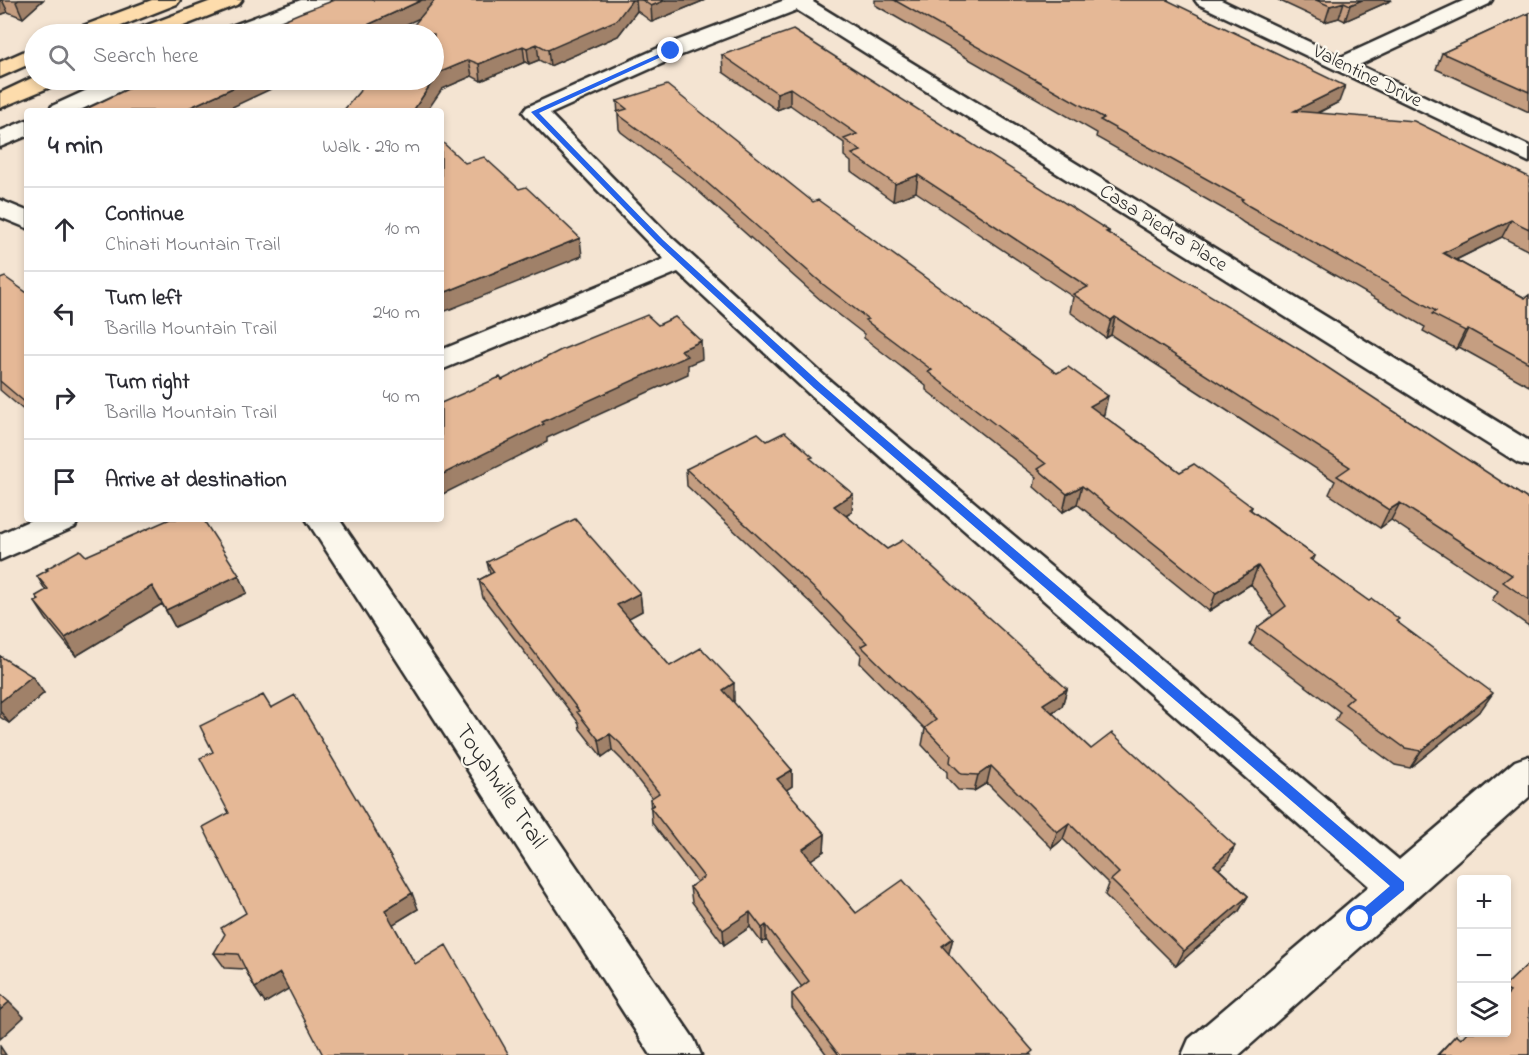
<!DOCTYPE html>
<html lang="en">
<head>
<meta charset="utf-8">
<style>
	:root { --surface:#fff; --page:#f7f7f7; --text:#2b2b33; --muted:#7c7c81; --line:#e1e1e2 }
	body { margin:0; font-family:"Indie Flower",sans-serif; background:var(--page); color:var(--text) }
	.controls { position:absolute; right:18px; bottom:18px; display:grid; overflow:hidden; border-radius:6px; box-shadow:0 3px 9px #0003 }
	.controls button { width:54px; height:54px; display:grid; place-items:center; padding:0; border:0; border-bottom:2px solid var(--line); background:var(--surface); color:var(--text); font:30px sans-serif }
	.stop { position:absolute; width:18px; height:18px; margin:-14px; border:4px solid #2563eb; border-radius:50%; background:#fff }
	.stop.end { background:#2563eb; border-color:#fff; box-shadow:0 2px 6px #0008 }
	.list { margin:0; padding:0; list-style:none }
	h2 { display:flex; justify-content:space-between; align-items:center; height:78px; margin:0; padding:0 24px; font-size:26px }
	h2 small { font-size:20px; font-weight:400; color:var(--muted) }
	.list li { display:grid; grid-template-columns:39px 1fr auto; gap:18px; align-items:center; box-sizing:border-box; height:84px; padding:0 24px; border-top:2px solid var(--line) }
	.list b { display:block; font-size:22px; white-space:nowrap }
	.list p { margin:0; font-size:20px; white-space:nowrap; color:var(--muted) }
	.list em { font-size:20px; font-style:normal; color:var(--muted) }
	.icon { flex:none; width:33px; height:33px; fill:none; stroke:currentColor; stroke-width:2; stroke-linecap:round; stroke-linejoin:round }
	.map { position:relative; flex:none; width:1529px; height:1055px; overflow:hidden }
	.search { position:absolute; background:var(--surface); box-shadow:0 3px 9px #0003; left:24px; top:24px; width:420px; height:66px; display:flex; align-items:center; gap:15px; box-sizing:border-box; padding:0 21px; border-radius:33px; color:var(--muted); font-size:22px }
	.panel { position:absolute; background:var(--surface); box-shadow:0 3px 9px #0003; left:24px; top:108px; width:420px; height:414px; border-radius:6px }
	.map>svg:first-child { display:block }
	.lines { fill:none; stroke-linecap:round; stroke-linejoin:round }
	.minor-casing { stroke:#2b2b2b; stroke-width:5 }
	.major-casing { stroke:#2b2b2b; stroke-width:5 }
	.minor { fill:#fbf7ec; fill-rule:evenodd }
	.major { fill:#fddcac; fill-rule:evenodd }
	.wall { fill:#c59e81; stroke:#2b2b2b; stroke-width:1.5 }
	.shaded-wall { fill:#a08169; stroke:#2b2b2b; stroke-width:1.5 }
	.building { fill:#e5b896; stroke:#2b2b2b; stroke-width:1.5 }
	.route { fill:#2563eb }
	.labels { text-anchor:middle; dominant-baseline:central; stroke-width:4.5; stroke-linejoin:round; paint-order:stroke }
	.far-street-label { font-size:20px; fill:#2b2b2b; stroke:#fbf7ec }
	.street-label { font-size:24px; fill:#2b2b2b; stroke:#fbf7ec }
</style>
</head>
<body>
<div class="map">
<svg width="1529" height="1055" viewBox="0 0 1529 1055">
	<rect width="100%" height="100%" fill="#f4e4d2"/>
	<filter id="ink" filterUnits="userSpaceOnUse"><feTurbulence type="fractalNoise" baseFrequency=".0167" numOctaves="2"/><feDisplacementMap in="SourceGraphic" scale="12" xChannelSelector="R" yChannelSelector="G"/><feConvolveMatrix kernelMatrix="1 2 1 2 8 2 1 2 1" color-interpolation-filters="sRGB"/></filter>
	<g filter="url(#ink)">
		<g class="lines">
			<g class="minor-casing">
				<path id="minor" d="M301,0H330L327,4L249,34H220L223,29Z
					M785,0H814L813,2L1529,441V466L1518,463L797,10L679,56L550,114L669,235L828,379L1399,860L1515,761L1529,756V797L1239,1055H1182L1189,1039L1369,886L808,393L678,272L441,370V350L664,259L527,117L523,112L527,107L663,46Z
					M1195,0H1221L1341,57L1465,0H1492L1489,4L1359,65L1529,146V162L1198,4Z
					M109,80H137L134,85L78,111H48L52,106Z
					M27,120V136L0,147V131Z
					M0,200L27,211V228L0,217Z
					M33,519H79L75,527L0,560V534Z
					M306,519H339L694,1039L701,1055H651Z"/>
			</g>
			<g class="major-casing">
				<path id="major" d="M152,0H180L177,4L101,34H72L75,29Z
					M214,0H242L239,4L163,34H134L137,29Z
					M34,47V62L0,77V62Z
					M34,77V80H58L55,85L0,108V93Z"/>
			</g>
			<use href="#minor" class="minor"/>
			<use href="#major" class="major"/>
		</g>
		<path class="wall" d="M0,0H43L23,18L8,12L0,15Z
			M335,0H705L652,22L637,11L618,36L550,66L539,60L529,64L525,62L481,81L472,76L442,89L419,19Z
			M875,0H1167L1339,102L1318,113L1529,177V251L1502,237L1456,260L1525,298L1529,295V386L1459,347L1456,349L1423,331L1425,327L1244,223L1236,217V216L1096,137L1097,133L875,5Z
			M1278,0H1392L1345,21L1339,18L1325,22Z
			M1529,13V112L1436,69L1442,53Z
			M722,55L1109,231V234L1529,500V626L1492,600L1498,591L1391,520L1380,528L1329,494L1335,481L1111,335L1106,338L1070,312L1073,297L916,192L893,201L851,171V162L844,156V143L790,105L777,110L723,72Z
			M617,101L813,202L1104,414L1102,415L1180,472L1252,507L1251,510L1315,556L1313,561L1397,622L1481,710L1410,768L1395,765L1335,721L1340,712L1250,644L1258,627L1273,616L1251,584L1209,611L1077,504L1063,512L1034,487L1036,477L926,390V386L864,338V334L824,303L689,183L621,132L619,129Z
			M0,279L27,293V413L0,390Z
			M767,441L813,461L852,512L846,516L887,549L1067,689L1062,706L1052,713L1091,749L1227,862L1219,869L1248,896L1239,911L1176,966L1105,895L1109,884L1063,839L1052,848L987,783L974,791L958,790L947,778V772L922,745L925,729L860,663L861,655L818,610L687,486L686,469Z
			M86,556L239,575L247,593L175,627L162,604L76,656L46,619L35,602L38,600L36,596L46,591L37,576L47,571L46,569Z
			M487,562L640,593L642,611L628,618L670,666L734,701L733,702L792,770V786L786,790L825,834L824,851L810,860L856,913L953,938L948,954L1031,1055H827L792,1008V994L802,987L766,940L762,943L750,927L724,945L692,902L690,887L697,882L652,823L650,799L652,798L622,760L612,750L602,757L580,729L579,723L483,598L479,580L490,574Z
			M0,656L44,693L9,723L0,717Z
			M271,708L418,909L393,924L415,964L509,1055L288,988L265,1003L255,988L245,969L225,968L214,953L246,913L229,813L213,752Z
			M1529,963V1055H1437L1456,1035L1461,1039L1506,1032V985Z"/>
		<path class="shaded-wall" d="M0,0H2L8,12L0,15Z
			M19,0H43L23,18L16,2Z
			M422,0H444L445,6L386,34H348Z
			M632,0H636L637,11L618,36L550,66L548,50Z
			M666,0H705L652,22L651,6Z
			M1362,0H1392L1345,21L1350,5Z
			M1344,2L1339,18L1325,22L1330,6Z
			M537,44L539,60L529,64L527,48Z
			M523,46L525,62L481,81L479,64Z
			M469,60L472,76L442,89L427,111H413L438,73Z
			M250,80H290L224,111H182Z
			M1345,86L1339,102L1288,127L1294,111Z
			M790,88V105L777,110V93Z
			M918,175L916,192L893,201L895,184Z
			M1511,220L1502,237L1435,270L1443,253Z
			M580,238L582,256L441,313V294Z
			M1115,317L1111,335L1106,338L1111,320Z
			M1468,329L1459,347L1456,349L1465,331Z
			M701,341L702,359L688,365V374L547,438V442L441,495V475L542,422L681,350Z
			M1108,396L1104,414L1086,424L1090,406Z
			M1082,486L1077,504L1063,512L1067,494Z
			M853,494L852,512L833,524L834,506Z
			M1400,503L1391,520L1380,528L1389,510Z
			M1258,566L1251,584L1209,611L1216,593Z
			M239,575L247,593L175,627L166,610Z
			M152,586L162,604L76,656L65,638Z
			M640,593L642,611L620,623L617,605Z
			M32,676L44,693L9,723L0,711V702Z
			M734,683V701L723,707V690Z
			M1067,689L1062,706L1039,721L1043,704Z
			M1493,693L1481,710L1410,768L1421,751Z
			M610,734L612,750L602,757L599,740Z
			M991,766L987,783L974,791L978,775Z
			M792,770V786L777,796V779Z
			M1069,823L1063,839L1052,848L1057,832Z
			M825,834L824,851L803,865V849Z
			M1235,846L1227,862L1205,881L1214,865Z
			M412,893L418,909L392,925L385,910Z
			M1248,896L1239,911L1176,966L1184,951Z
			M750,912V927L724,945L723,930Z
			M766,925V940L762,943V928Z
			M953,938L949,953L938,961L942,946Z
			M280,973L290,988L265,1003L255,988Z
			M9,1002L24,1017L0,1039V1010Z
			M0,1046L6,1055H1L0,1054Z"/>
		<path class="building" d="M335,0H422L348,34H250L300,13Z
			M435,0H632L617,20L548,50L537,44L527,48L523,46L479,64L469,60L438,73L413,111H343L369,80H434V34H406Z
			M642,0H666L651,6Z
			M894,0H1167L1345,86L1294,111L1414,121L1529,177V229L1511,220L1443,253L1525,298L1529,295V363L1468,329L1465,331L1432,314L1436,311L1249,206L1241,200L1243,199L1100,120L1104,118Z
			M1316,0H1362L1350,5L1344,2L1330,6Z
			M1529,13V92L1442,53Z
			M793,30L1109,231L1106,232L1310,356L1529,500V600L1503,582L1512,575L1400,503L1389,510L1337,476L1350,467L1115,317L1111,320L1073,294L1088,287L918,175L895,184L852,154L861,151L844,139L857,134L790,88L777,93L722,55Z
			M146,80H250L182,111H82Z
			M667,85L813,202L818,200L1057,373L1068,367L1108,396L1090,406L1180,472L1194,464L1252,507L1249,509L1315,556L1310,559L1369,601L1372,599L1399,619L1396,621L1493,693L1421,751L1405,748L1345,704L1353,697L1258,627L1286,606L1258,566L1216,593L1082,486L1067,494L1038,469L1046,464L928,372L932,370L865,320L868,319L824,285L688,166L619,115L617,112L627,109L617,101Z
			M441,141L465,163L484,157L519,189L526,187L580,238L441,294Z
			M5,277L27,293V404L0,381V279Z
			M647,315L658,325L675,317L701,341L681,350L687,356L542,422L544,424L441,475V403L500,377L502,380L561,350Z
			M785,432L813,457L810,458L853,494L834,506L887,549L903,540L1067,689L1043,704L1091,749L1112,733L1235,846L1214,865L1248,896L1184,951L1111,880L1119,873L1069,823L1057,832L991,766L978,775L962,774L950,762L951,755L925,728L936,720L861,646L867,643L819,593L686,469L758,433L767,441Z
			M170,519H203L239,575L166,610L152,586L65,638L35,602L39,600L36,596L48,589L37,576L48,570L46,569L80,550L86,556Z
			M575,519L640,593L617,605L670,666L701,648L734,683L723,690L792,770L777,779L825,834L803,849L806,854L856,913L903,880L953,938L942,946L1033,1051L1028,1055H839L792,994L809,981L766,925L762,928L750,912L723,930L690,887L704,877L650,807L654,805L650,799L659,793L620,743L610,734L599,740L577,712L579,711L479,580L494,572L487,562Z
			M0,656L32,676L0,702Z
			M263,695L271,708L295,695L412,893L385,910L415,964L446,945L509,1055H323L280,973L255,988L238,954L214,953L225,934L221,928L246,913L203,827L229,813L200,758L213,752L200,726Z
			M1529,963V1055H1438L1456,1035L1461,1039L1467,1032H1506V996L1510,992L1506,990V985Z
			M0,994L9,1002L0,1010Z"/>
	</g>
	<path class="route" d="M668,50L674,51L539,113L663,240L821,384L1404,882V890L1364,923H1356V915L1390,886L814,388L658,243L531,112Z"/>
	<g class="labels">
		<g class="far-street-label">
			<text transform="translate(1367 77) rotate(26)">Valentine Drive</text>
			<text transform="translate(1163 229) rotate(32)">Casa Piedra Place</text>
		</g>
		<g class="street-label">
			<text transform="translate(500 787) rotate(56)">Toyahville Trail</text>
		</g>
	</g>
</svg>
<div class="controls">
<button>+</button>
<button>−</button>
<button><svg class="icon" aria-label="layers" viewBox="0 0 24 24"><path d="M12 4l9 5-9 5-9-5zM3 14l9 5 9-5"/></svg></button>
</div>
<div class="stop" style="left:1360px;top:919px"></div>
<div class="stop end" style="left:671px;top:51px"></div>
<div class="search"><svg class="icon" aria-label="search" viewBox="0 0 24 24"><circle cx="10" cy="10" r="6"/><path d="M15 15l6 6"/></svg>Search here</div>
<section class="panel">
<h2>4 min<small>Walk · 290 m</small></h2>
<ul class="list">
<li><svg class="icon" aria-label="ahead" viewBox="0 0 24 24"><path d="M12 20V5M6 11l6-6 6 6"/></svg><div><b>Continue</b><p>Chinati Mountain Trail</p></div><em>10 m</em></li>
<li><svg class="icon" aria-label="left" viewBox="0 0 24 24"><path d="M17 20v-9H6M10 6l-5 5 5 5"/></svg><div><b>Turn left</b><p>Barilla Mountain Trail</p></div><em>240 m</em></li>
<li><svg class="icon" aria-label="right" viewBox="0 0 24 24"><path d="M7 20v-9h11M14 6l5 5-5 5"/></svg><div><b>Turn right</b><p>Barilla Mountain Trail</p></div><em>40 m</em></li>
<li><svg class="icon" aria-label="arrive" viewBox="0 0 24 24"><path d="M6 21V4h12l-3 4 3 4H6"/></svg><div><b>Arrive at destination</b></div></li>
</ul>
</section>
</div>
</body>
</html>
